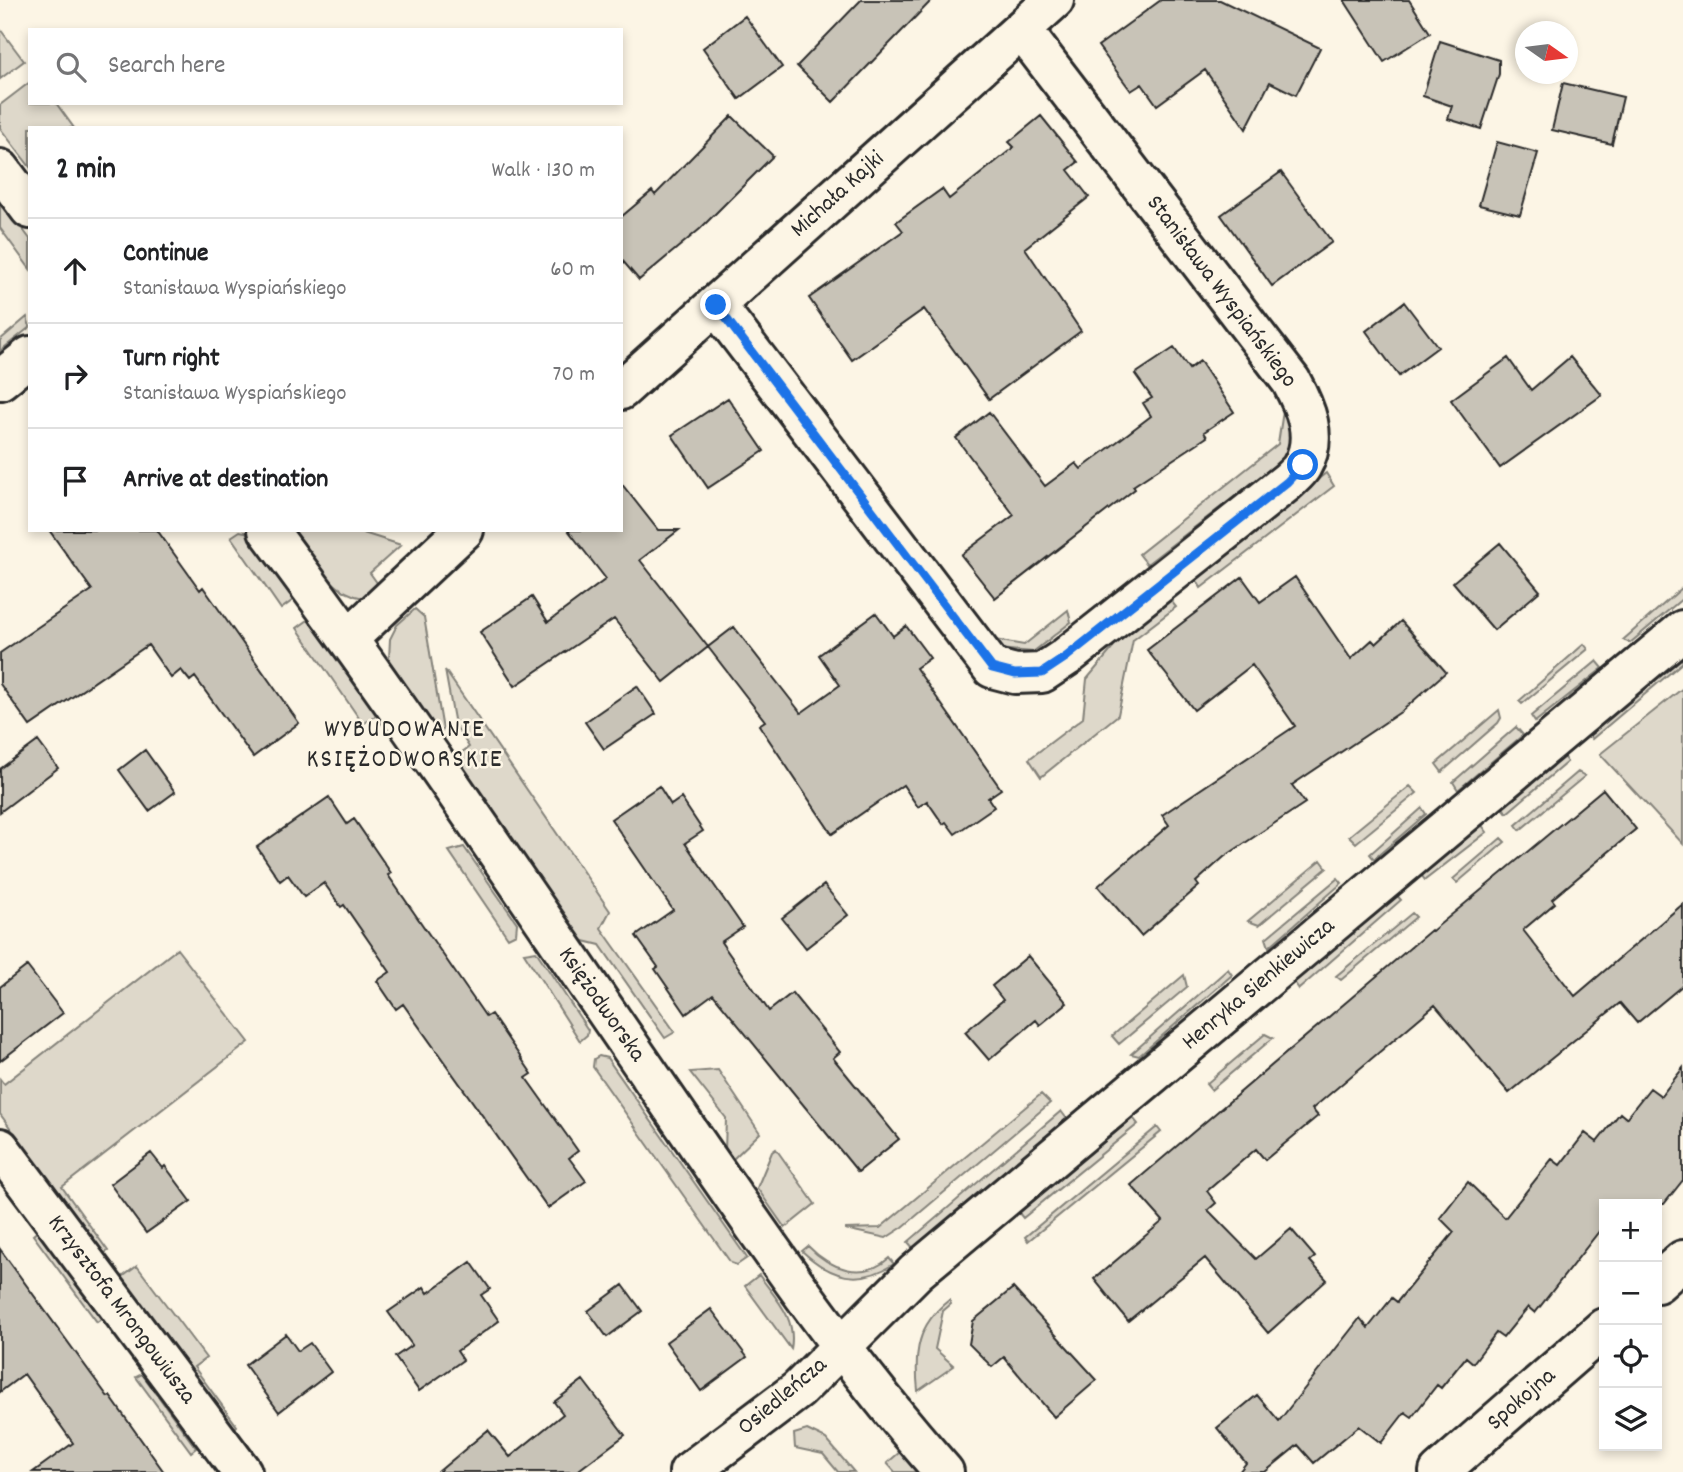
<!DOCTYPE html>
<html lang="en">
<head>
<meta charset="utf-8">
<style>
	:root { --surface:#fff; --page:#f6f6f6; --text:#202124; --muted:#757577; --line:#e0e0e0 }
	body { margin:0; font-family:Dekko,sans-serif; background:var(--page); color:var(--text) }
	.controls { position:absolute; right:21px; bottom:21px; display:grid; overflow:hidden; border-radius:0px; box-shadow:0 4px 10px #0003 }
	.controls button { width:63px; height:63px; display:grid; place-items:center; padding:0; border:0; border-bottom:2px solid var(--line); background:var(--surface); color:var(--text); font:35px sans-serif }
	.compass { position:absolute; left:1515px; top:21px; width:63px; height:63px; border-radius:50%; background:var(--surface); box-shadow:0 4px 10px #0003; rotate:104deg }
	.stop { position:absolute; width:21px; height:21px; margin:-16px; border:5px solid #1a73e8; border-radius:50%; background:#fff }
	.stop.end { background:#1a73e8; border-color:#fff; box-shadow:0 2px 7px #0008 }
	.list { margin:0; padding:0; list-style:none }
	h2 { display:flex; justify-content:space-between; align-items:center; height:91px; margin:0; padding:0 28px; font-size:30px }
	h2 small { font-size:23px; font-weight:400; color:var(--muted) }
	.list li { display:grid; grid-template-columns:46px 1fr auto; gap:21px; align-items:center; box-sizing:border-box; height:105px; padding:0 28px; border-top:2px solid var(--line) }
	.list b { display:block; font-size:26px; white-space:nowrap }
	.list p { margin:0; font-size:23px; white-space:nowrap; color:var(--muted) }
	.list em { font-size:23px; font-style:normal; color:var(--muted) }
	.icon { flex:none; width:38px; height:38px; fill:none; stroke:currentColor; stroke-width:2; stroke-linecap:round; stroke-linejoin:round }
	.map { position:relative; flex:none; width:1683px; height:1472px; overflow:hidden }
	.search { position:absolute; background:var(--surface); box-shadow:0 4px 10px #0003; left:28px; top:28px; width:595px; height:77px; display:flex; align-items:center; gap:18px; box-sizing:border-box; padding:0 24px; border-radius:0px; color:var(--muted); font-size:26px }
	.panel { position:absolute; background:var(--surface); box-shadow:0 4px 10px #0003; left:28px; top:126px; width:595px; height:406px; border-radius:0px }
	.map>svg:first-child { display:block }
	.green { fill:#ded8ca; stroke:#84827a; stroke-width:2 }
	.building { fill:#c8c3b7; stroke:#2b2b2b; stroke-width:2 }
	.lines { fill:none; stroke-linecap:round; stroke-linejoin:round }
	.minor-casing { stroke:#2b2b2b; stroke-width:44 }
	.minor { stroke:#fcf5e5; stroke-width:38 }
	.route { stroke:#1a73e8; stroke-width:9 }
	.labels { text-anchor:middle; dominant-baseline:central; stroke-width:5; stroke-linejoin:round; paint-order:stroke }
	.street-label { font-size:24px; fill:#2b2b2b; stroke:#fcf5e5 }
	.neighbourhood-label { font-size:26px; letter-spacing:2px; fill:#2b2b2b; stroke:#fcf5e5 }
</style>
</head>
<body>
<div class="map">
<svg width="1683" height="1472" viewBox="0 0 1683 1472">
	<rect width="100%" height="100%" fill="#fcf5e5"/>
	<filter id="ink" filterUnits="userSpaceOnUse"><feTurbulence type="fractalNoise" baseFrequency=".0143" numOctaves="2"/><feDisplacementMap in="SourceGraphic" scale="14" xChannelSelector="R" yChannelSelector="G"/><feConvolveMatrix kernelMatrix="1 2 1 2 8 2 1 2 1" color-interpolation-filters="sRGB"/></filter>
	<g filter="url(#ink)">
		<path class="green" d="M0,29L24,61L0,79Z
			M30,82V103H56L74,128H30V167L0,128V105Z
			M0,199L30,239V269L0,228Z
			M27,317L30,327L0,351V340Z
			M1283,411C1295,431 1293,440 1282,460L1147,564L1139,554L1278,444Z
			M1326,473L1334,486L1201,588L1195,577Z
			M293,530H354L401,545L370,573L380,587L364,598C329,593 313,557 293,530Z
			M240,531L250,533L300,595L281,609L231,537Z
			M1683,587V598L1630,643L1623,640Z
			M1167,596L1176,607L1133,640L1118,715L1041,777L1029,759L1083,718L1087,679L1113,648L1116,633Z
			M415,609L424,617L443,730L439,734L389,660L390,639L397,625Z
			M1068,610L1071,622L1033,652L998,649L983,638L1024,645Z
			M311,618L377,715L363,724L297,628Z
			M1584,644L1588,649L1522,704L1519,701Z
			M1680,655L1683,662L1592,739L1588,734Z
			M1597,661L1603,668L1535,722L1531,716Z
			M445,670L610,911L601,928L675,1032L665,1038L600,945L580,940L451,760L469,747L455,725Z
			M1683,688V844L1600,754Z
			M1499,710L1501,718L1498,723L1442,772L1436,764Z
			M1516,727L1523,735L1458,790L1453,782Z
			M1562,755L1567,762L1507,813L1501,805Z
			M1578,772L1585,776L1520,830L1516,825Z
			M1410,786L1417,793L1356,843L1349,836Z
			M1422,808L1426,814L1374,859L1370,854Z
			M1481,824L1487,832L1425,880L1419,872Z
			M1501,838L1505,842L1457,883L1453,879Z
			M464,847L517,923L516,934L508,938L449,851Z
			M1321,860L1327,868L1259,925L1248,921Z
			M1338,878L1342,883L1269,947L1266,938Z
			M1395,893L1401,900L1299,989L1294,982Z
			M1412,913L1416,917L1341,980L1336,976Z
			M177,949L249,1042L62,1187L108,1251L103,1254L0,1114V1079L4,1084Z
			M536,951L588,1030L587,1035L580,1041L524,953Z
			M1228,969L1232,975L1139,1056L1131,1054Z
			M1184,975L1187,987L1119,1044L1112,1036Z
			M1265,1034L1273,1038L1211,1090L1206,1084Z
			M599,1056L607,1058L747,1258L737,1265L731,1263L593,1067L594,1059Z
			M718,1070L760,1133L732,1160L725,1152L726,1118L690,1072Z
			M1041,1094L1050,1103L903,1227L886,1238L845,1229L880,1228Z
			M1061,1111L1067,1119L914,1249L908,1242Z
			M1133,1118L1138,1124L1023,1218L1018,1212Z
			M1157,1127L1161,1132L1028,1241L1025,1237Z
			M776,1149L815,1204L785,1228L757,1188L772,1152Z
			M38,1231L101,1319L97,1322L33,1235Z
			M808,1246C829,1268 863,1282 889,1258L894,1264C859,1286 831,1278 802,1251Z
			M137,1266L206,1358L194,1367L237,1426L233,1430L121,1278Z
			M759,1275C776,1299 797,1318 791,1349L745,1286Z
			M949,1300L951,1304L943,1311L935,1349L954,1366L918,1391C914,1353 917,1325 949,1300Z
			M142,1374L196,1448L191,1452L136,1377Z
			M807,1430L826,1439L854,1472H838L823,1454L795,1448L794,1434Z
			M900,1452L917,1472H895L887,1463Z"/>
		<path class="building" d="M861,0H932L833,102L797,66Z
			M1161,0H1220L1320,48L1296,95L1270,82L1246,129L1205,70L1157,105L1142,84L1131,91L1098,46Z
			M1344,0H1409L1430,33L1384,62Z
			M745,16L782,67L739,99L703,48Z
			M1440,41L1499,60V74L1481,129L1448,119L1452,106L1423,96Z
			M1563,83L1623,97L1612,144L1552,130Z
			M732,116L773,156L700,229L639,280L621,259V217L652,191L655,195Z
			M1041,116L1078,162L1068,170L1089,197L1025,248L1081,331L989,399L924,309L852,360L809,298L903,231L896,222L942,189L949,199L1014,147L1009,142Z
			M1497,142L1538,153L1520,215L1479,205Z
			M1281,172L1332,242L1272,286L1221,215Z
			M1404,302L1438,347L1399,376L1366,331Z
			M1174,348L1189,369L1200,361L1234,412L1204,432L1207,437L1133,486L1135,489L995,598L961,555L1014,515L956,438L989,412L1045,486L1076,463L1081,469L1151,416L1143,403L1152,398L1135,374Z
			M1570,357L1602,395L1500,468L1451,400L1508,358L1531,390Z
			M728,398L764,451L708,488L672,435Z
			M621,483L658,530H679L640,560L708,647L664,682L614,619L515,686L480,632L532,597L548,622L606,579L568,530H621Z
			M49,530H157L200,590L203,587L299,723L253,757L195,677L190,681L181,670L171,678L148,645L30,726L0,684V653L92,590Z
			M1500,543L1540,591L1494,630L1453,582Z
			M1242,577L1260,602L1295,577L1351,659L1372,640L1376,644L1401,621L1446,672L1402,711L1292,785L1305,803L1224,857L1196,882L1199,886L1141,936L1098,886L1169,825L1162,815L1295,726L1252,665L1194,710L1147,650Z
			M876,613L893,636L906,626L930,658L916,668L1001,789L988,798L994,807L955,834L946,822L943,824L927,801L918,807L903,785L832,834L759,725L765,721L708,647L734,627L801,713L840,685L819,655Z
			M637,686L656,714L604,749L585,722Z
			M38,741L58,768L0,812V769Z
			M145,750L175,792L149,811L119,770Z
			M659,786L671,805L681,798L703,831L685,843L743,927L721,942L769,1011L792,993L840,1052L833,1058L899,1139L858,1172L713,994L686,1014L655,969L658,967L636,936L673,910L611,819Z
			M1603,789L1636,829L1552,899L1555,903L1523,930L1575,996L1683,904V985L1637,1023L1620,1003L1509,1093L1435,1005L1312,1109L1318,1116L1265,1160L1256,1149L1207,1191L1216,1203L1208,1210L1256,1259L1291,1229L1315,1257L1310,1261L1327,1280L1268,1333L1205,1258L1128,1321L1094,1279L1163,1221L1131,1185L1431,930L1432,931Z
			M329,797L347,824L354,819L391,873L388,875L486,1017L491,1014L532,1074L526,1078L578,1151L569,1158L586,1181L548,1208L403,1004L396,1009L377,981L390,972L344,905L341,907L324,883L304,897L288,875L280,881L257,847Z
			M824,885L848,915L806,948L782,918Z
			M1028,956L1067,1003L1040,1025L1036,1020L989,1060L965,1032L1003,1000L992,986Z
			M27,966L63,1013L0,1061V987Z
			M1683,1068V1180L1664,1204H1604V1225L1535,1313L1528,1307L1503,1338L1496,1333L1473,1363L1466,1357L1441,1388L1437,1385L1412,1417L1405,1412L1381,1443L1359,1426L1314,1463L1298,1445L1265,1472H1239L1246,1463L1217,1428L1257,1395L1279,1421L1360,1318L1368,1328L1392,1298L1397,1302L1454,1232L1440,1218L1468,1182L1505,1218L1552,1159L1560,1165L1585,1133L1597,1142L1620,1113L1626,1118L1650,1088L1661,1096Z
			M151,1153L163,1168L165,1166L191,1201L146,1233L110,1184Z
			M0,1249L108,1397L110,1396L164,1472H33L73,1443L24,1374L0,1392Z
			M471,1262L490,1289L481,1295L499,1321L457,1351L463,1360L419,1391L395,1357L412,1345L388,1312L424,1287L428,1293Z
			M623,1285L642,1311L607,1337L588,1311Z
			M1013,1288L1097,1380L1054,1417L1004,1357L992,1367L969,1344L973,1321Z
			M711,1309L747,1357L701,1391L666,1342Z
			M286,1334L298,1351L310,1343L331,1372L279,1412L245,1365Z
			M583,1380L625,1435L576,1472H438L488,1430L510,1457L563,1414L554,1402Z"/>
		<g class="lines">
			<g class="minor-casing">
				<path id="minor" d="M0,169L30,209
					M716,305L992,668L1015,674L1042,673L1066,657L1287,482C1292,477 1299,472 1302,466C1319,437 1305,407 1291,381L1022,30
					M0,380L30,356
					M621,390L1054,0
					M268,530C408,717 537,912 669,1103C756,1229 842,1357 944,1472
					M349,638L464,530
					M0,1148L242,1472
					M1657,1283L1683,1260
					M689,1472L798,1390L916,1272L1683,630
					M1439,1472L1604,1328"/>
			</g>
			<use href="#minor" class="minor"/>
		</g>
	</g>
	<g class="lines" filter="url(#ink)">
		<path class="route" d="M716,305L992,668L1015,674L1042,673L1066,657L1287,482L1303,465"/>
	</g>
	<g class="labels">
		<g class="street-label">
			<text transform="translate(838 195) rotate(-42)">Michała Kajki</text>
			<text transform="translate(1221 292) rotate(53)">Stanisława Wyspiańskiego</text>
			<text transform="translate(1259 985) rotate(-40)">Henryka Sienkiewicza</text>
			<text transform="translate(601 1005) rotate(55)">Księżodworska</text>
			<text transform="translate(121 1310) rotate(53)">Krzysztofa Mrongowiusza</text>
			<text transform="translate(783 1397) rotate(-40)">Osiedleńcza</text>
			<text transform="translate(1522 1400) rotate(-41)">Spokojna</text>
		</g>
		<g class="neighbourhood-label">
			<text x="405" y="730">WYBUDOWANIE<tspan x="405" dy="30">KSIĘŻODWORSKIE</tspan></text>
		</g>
	</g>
</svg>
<div class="controls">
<button>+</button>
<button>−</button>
<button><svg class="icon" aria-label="locate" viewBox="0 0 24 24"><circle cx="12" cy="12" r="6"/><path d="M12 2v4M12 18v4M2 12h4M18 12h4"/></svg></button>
<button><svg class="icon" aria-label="layers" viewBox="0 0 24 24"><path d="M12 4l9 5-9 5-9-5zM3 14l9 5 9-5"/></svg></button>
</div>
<svg class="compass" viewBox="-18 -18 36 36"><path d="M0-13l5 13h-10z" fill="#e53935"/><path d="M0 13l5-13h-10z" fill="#757577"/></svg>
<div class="stop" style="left:1303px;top:465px"></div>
<div class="stop end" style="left:716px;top:305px"></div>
<div class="search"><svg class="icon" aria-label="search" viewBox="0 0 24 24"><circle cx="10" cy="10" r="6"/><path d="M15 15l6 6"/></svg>Search here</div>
<section class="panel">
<h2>2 min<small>Walk · 130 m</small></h2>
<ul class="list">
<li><svg class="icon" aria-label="ahead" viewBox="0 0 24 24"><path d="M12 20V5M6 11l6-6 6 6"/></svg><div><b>Continue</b><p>Stanisława Wyspiańskiego</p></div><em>60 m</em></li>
<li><svg class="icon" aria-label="right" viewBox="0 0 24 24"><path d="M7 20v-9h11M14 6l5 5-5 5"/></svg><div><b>Turn right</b><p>Stanisława Wyspiańskiego</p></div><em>70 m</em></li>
<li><svg class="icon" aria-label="arrive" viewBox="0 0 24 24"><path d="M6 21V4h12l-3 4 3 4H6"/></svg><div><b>Arrive at destination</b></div></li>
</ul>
</section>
</div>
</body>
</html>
